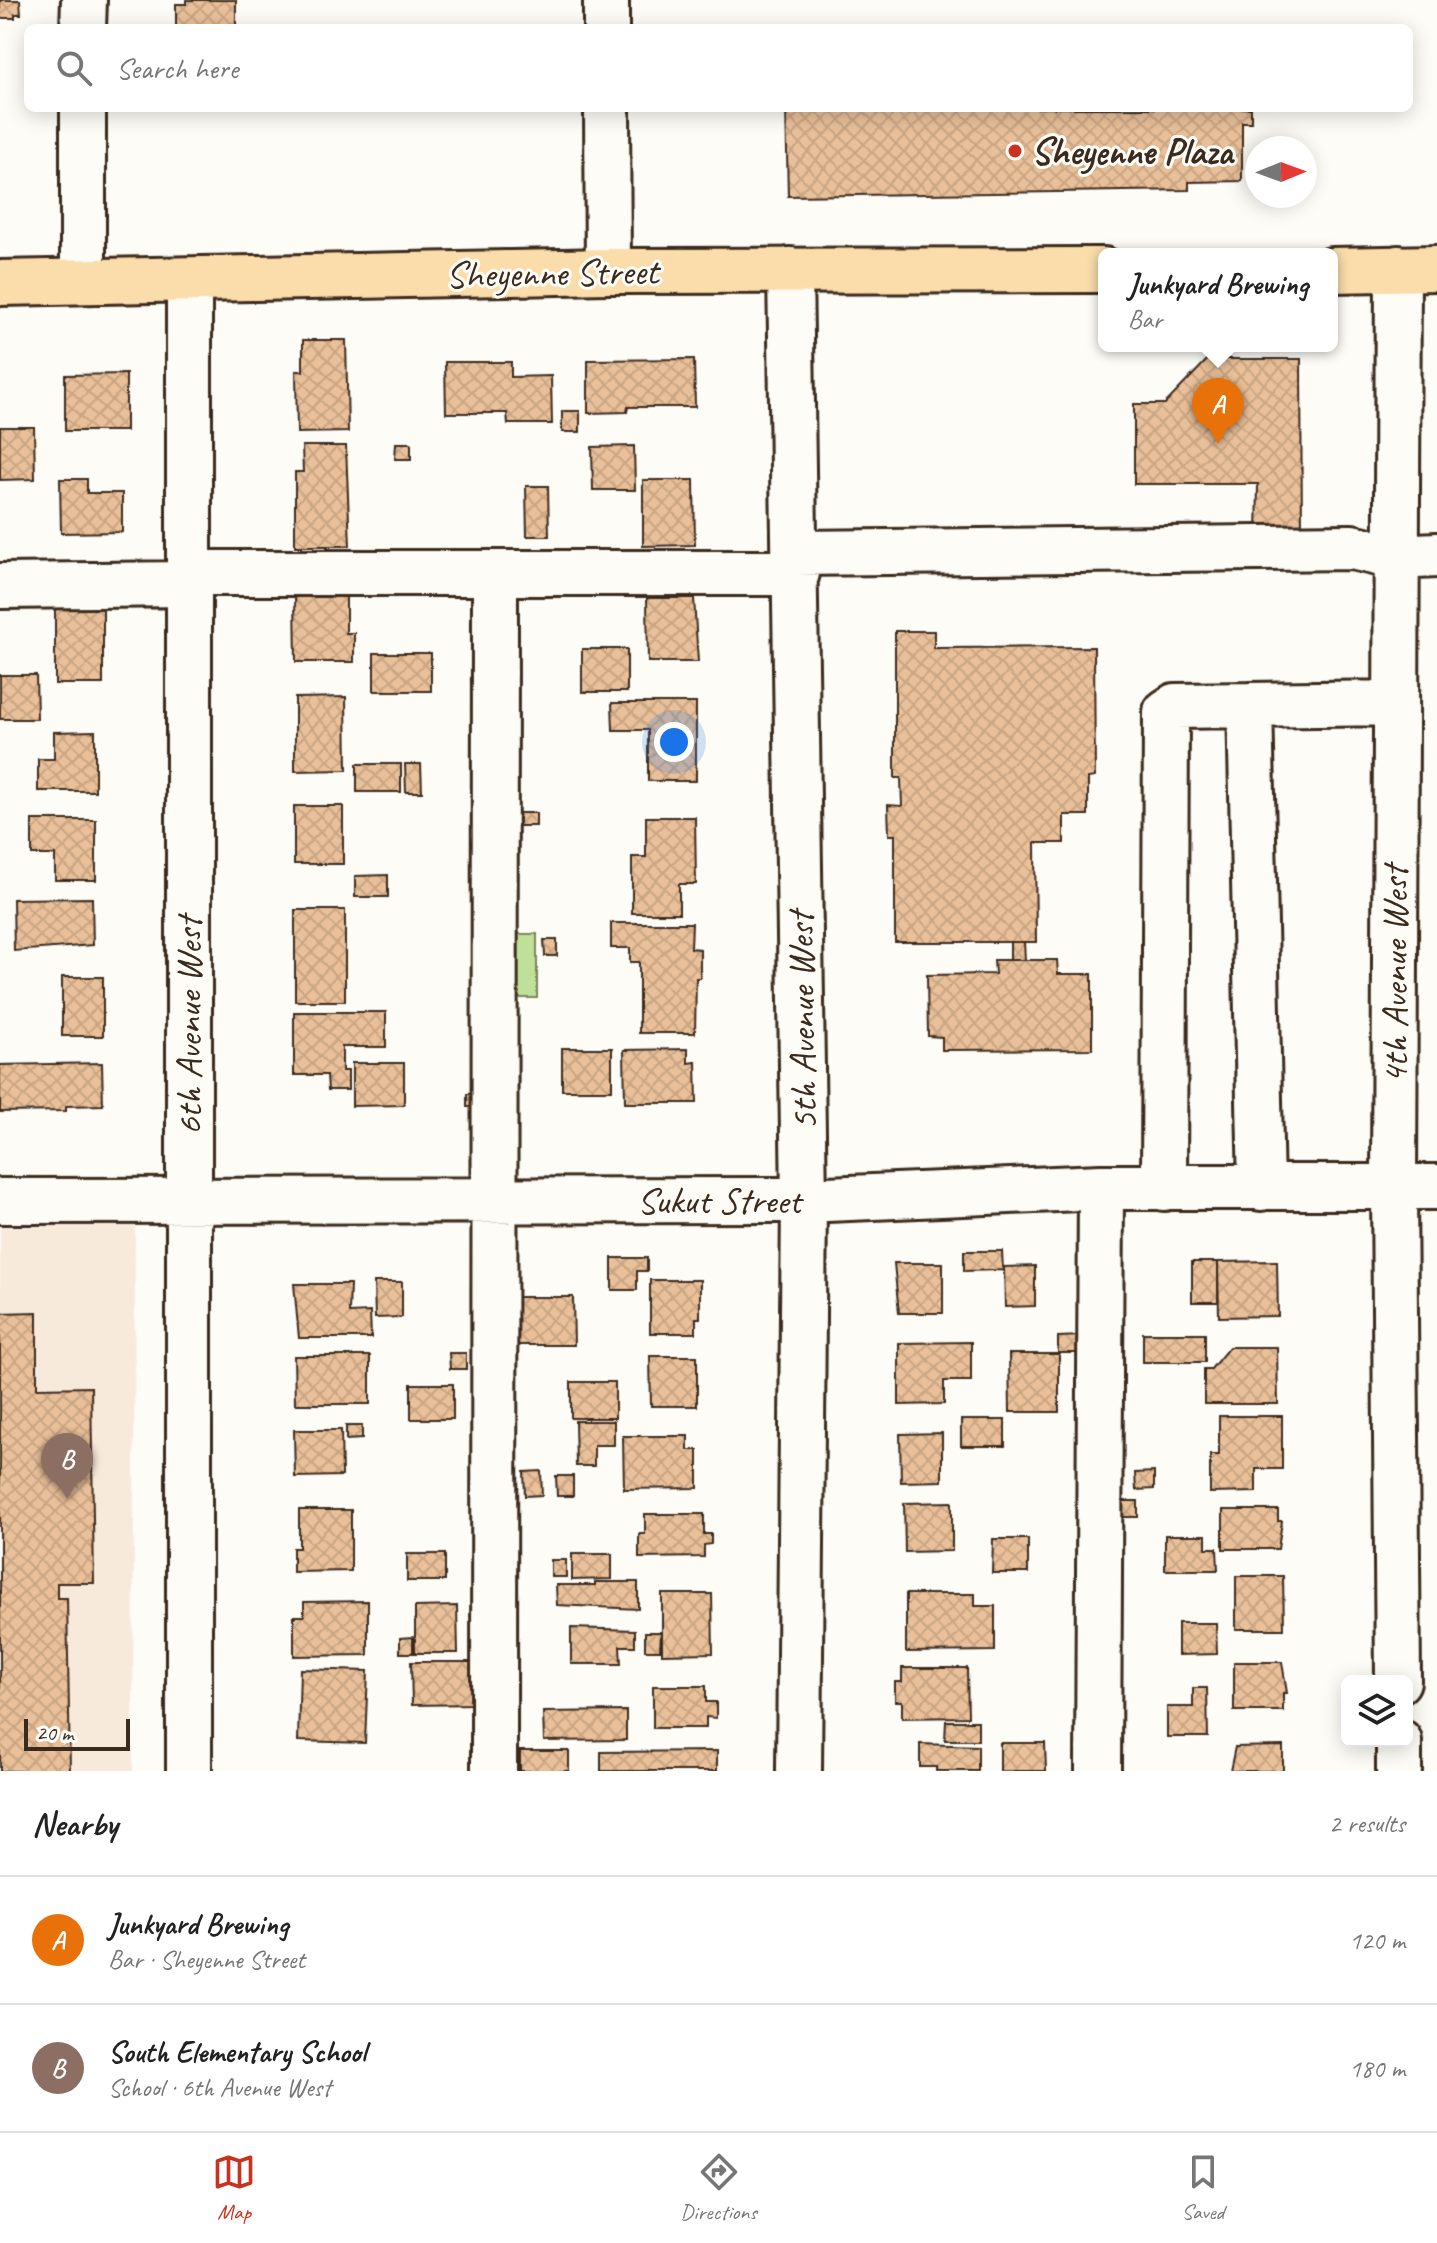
<!DOCTYPE html>
<html lang="en">
<head>
<meta charset="utf-8">
<style>
	:root { --surface:#fff; --page:#f2f2f2; --text:#222; --muted:#767676; --line:#e0e0e0; --accent:#c8321e }
	body { margin:0; font-family:Caveat,sans-serif; background:var(--page); color:var(--text) }
	.controls { position:absolute; right:24px; bottom:24px; display:grid; overflow:hidden; border-radius:12px; box-shadow:0 4px 20px #0003 }
	.controls button { width:72px; height:72px; display:grid; place-items:center; padding:0; border:0; border-bottom:2px solid var(--line); background:var(--surface); color:var(--text); font:40px sans-serif }
	.compass { position:absolute; left:1245px; top:136px; width:72px; height:72px; border-radius:50%; background:var(--surface); box-shadow:0 4px 20px #0003; rotate:89deg }
	.scale { position:absolute; left:24px; bottom:20px; width:106px; box-sizing:border-box; padding-left:8px; border:4px solid #3b2a1e; border-top:0; font-size:22px; line-height:28px; white-space:nowrap; color:#3b2a1e; -webkit-text-stroke:6px #fdfcf7; paint-order:stroke }
	.you { position:absolute; left:674px; top:742px; width:28px; height:28px; margin:-20px; border:6px solid #fff; border-radius:50%; background:#1a73e8; box-shadow:0 0 0 12px #1a73e833 }
	.badge { display:grid; place-items:center; width:52px; height:52px; border-radius:50%; background:var(--accent); color:#fff; font-size:26px; font-weight:700 }
	.pin { position:absolute; translate:-50% -66px; filter:drop-shadow(0 2px 4px #0008) }
	.pin::after { content:''; position:absolute; top:42px; width:28px; height:24px; background:inherit; clip-path:polygon(0 0,100% 0,50% 100%) }
	.popup { position:absolute; left:1098px; top:248px; width:240px; height:104px; box-sizing:border-box; display:grid; place-content:center; border-radius:12px; background:var(--surface); filter:drop-shadow(0 2px 6px #0005); font-size:26px; white-space:nowrap; color:var(--muted) }
	.popup b { font-size:30px; color:var(--text) }
	.popup::after { content:''; position:absolute; left:50%; top:100%; margin-left:-16px; border:16px solid transparent; border-top-color:var(--surface) }
	.list { margin:0; padding:0; list-style:none }
	h2 { display:flex; justify-content:space-between; align-items:center; height:104px; margin:0; padding:0 32px; font-size:34px }
	h2 small { font-size:26px; font-weight:400; color:var(--muted) }
	.list li { display:grid; grid-template-columns:52px 1fr auto; gap:24px; align-items:center; box-sizing:border-box; height:128px; padding:0 32px; border-top:2px solid var(--line) }
	.list b { display:block; font-size:30px; white-space:nowrap }
	.list p { margin:0; font-size:26px; white-space:nowrap; color:var(--muted) }
	.list em { font-size:26px; font-style:normal; color:var(--muted) }
	.icon { flex:none; width:44px; height:44px; fill:none; stroke:currentColor; stroke-width:2; stroke-linecap:round; stroke-linejoin:round }
	.map { position:relative; flex:none; width:1437px; height:1771px; overflow:hidden }
	.search { position:absolute; background:var(--surface); box-shadow:0 4px 20px #0003; left:24px; right:24px; top:24px; height:88px; display:flex; align-items:center; gap:20px; box-sizing:border-box; padding:0 28px; border-radius:12px; color:var(--muted); font-size:30px }
	.sheet { height:360px; background:var(--surface) }
	nav { display:flex; justify-content:space-around; align-items:center; box-sizing:border-box; height:112px; border-top:2px solid var(--line); background:var(--surface); font-size:22px; color:var(--muted) }
	nav a { display:grid; justify-items:center; gap:4px }
	nav .on { color:var(--accent) }
	.map>svg:first-child { display:block }
	.built { fill:#f7eadb }
	.green { fill:#bfe099; stroke:#7d855c; stroke-width:2 }
	.building { fill:url(#building-cross-hatch); stroke:#3b2a1e; stroke-width:2 }
	.lines { fill:none; stroke-linecap:round; stroke-linejoin:round }
	.minor-casing { stroke:#3b2a1e; stroke-width:50 }
	.major-casing { stroke:#3b2a1e; stroke-width:50 }
	.minor { stroke:#fdfcf7; stroke-width:44 }
	.major { stroke:#faddab; stroke-width:44 }
	.poi-dot { fill:#c8321e; stroke:#fdfcf7; stroke-width:3 }
	.labels { text-anchor:middle; dominant-baseline:central; stroke-width:6; stroke-linejoin:round; paint-order:stroke }
	.poi-label { font-size:38px; font-weight:bold; fill:#3b2a1e; stroke:#fdfcf7; text-anchor:start }
	.street-label { font-size:38px; fill:#3b2a1e; stroke:#fdfcf7 }
</style>
</head>
<body>
<div class="map">
<svg width="1437" height="1771" viewBox="0 0 1437 1771">
	<defs>
		<pattern id="building-cross-hatch" width="8" height="8" patternUnits="userSpaceOnUse" patternTransform="scale(2)"><rect width="8" height="8" fill="#e9c099"/><path d="M0 0l8 8M0 8l8-8" fill="none" stroke="#c9a583"/></pattern>
	</defs>
	<rect width="100%" height="100%" fill="#fdfcf7"/>
	<filter id="ink" filterUnits="userSpaceOnUse"><feTurbulence type="fractalNoise" baseFrequency=".0125" numOctaves="2"/><feDisplacementMap in="SourceGraphic" scale="16" xChannelSelector="R" yChannelSelector="G"/><feConvolveMatrix kernelMatrix="1 2 1 2 8 2 1 2 1" color-interpolation-filters="sRGB"/></filter>
	<g filter="url(#ink)">
		<path class="built" d="M135,1225L133,1771H0V1227Z"/>
		<path class="green" d="M508,934H537V998H508Z"/>
		<path class="building" d="M0,0H20L21,14H15V18H0Z
			M186,0H236V28H176V4H186Z
			M786,108H1251V122H1242V181L1189,182V190L788,196Z
			M303,340H346L348,432L297,433L296,371H303Z
			M694,359L695,407H628L627,412L588,413V360Z
			M1208,359H1301L1302,539H1257L1258,484H1134V404H1165Z
			M445,362H511V377L551,376L552,424H508L507,413H446Z
			M126,374V431H65V375Z
			M562,411H580V432H562Z
			M0,427H34L35,479L0,480Z
			M396,443H411V459H395Z
			M302,446H346L350,546H295V472H303Z
			M634,446L635,490H593L592,447Z
			M60,479H87V493H122V532L61,533Z
			M643,480H694L695,545L643,546Z
			M526,486H548L549,536H527Z
			M295,596H346V633H354V662H296Z
			M647,598H694L698,662H648Z
			M55,606H103V684H55Z
			M895,631H934V648L1094,647L1095,777L1088,778V815H1064V843H1035L1036,942H895V835H889L888,805L902,806L901,778H895Z
			M582,649H627V692H582Z
			M374,653H431V691H374Z
			M0,675H36L37,719H0Z
			M346,697L347,770L295,771V698Z
			M612,703H696V781H648V730H613Z
			M95,731V791H38V759H54V732Z
			M357,764H401V792H357Z
			M405,764H421L422,792H406Z
			M294,806H343V864H294Z
			M519,813H536V826H519Z
			M646,817H695L696,884H679V913H632V857H646Z
			M32,820H96V880H55V855H32Z
			M388,875V897H355V876Z
			M92,898L93,945L14,951L13,899Z
			M295,910H345V1001H295Z
			M611,923H692L691,948L700,949V978H696L695,1033H639V962H630V948H611Z
			M544,940H557V956H545Z
			M1010,942H1024L1025,960H1010Z
			M994,960H1057L1058,974H1092V1049L942,1050V1037L928,1036L927,975L995,974Z
			M62,977H103V1036H62Z
			M294,1012H386V1047H342V1071H348V1090H328L327,1075H294Z
			M562,1048H612V1090H562Z
			M688,1049V1063L696,1062L697,1103H625L624,1050Z
			M102,1063L103,1105L66,1106V1111L0,1112V1065Z
			M352,1063H404V1105L352,1106Z
			M467,1094H478V1107H467Z
			M964,1251H1002L1003,1270L964,1271Z
			M612,1258H647V1271H637V1290H612Z
			M1277,1261L1278,1316L1219,1317L1218,1262Z
			M1192,1262H1218V1302H1192Z
			M894,1263H943V1313H899Z
			M1035,1266V1306L1005,1307L1004,1267Z
			M650,1280H700V1318H696V1333H650Z
			M374,1282H402V1317L375,1318Z
			M294,1284H350L349,1313L370,1312L371,1338H299Z
			M514,1297H573L574,1345H514Z
			M37,1312V1388L91,1387L94,1583H57V1598H67L70,1771H0V1313Z
			M1143,1333H1205V1362H1143Z
			M1082,1336V1353H1058V1337Z
			M971,1342V1381H944V1404L899,1405V1343Z
			M1229,1347H1277L1278,1404H1204V1369H1211Z
			M449,1353H466V1369H450Z
			M1009,1354H1059V1412H1010Z
			M294,1356H370V1404H295Z
			M650,1356H697V1406H651Z
			M571,1382H615V1418H571Z
			M411,1384H453V1419H411Z
			M1219,1416H1282V1469H1256V1492L1210,1493V1455H1219Z
			M961,1420H1005V1446H961Z
			M575,1421H614V1445H594V1466H576Z
			M346,1426H362V1439L346,1440Z
			M294,1430H341L342,1476L295,1477Z
			M942,1433V1481L901,1482L900,1434Z
			M623,1436H688V1450H698V1488L624,1489Z
			M541,1471L542,1495L525,1496L524,1472Z
			M1154,1472V1489L1136,1490L1135,1473Z
			M556,1476H573V1496H557Z
			M1118,1501H1138V1517H1119Z
			M952,1502V1551L905,1552L904,1503Z
			M299,1510H351V1571L293,1572V1548H299Z
			M1223,1510H1278V1521H1282L1278,1549H1223Z
			M645,1514H704V1534H711V1544L704,1545V1557L639,1558V1534H645Z
			M1165,1535H1206V1548H1217L1218,1570H1165Z
			M993,1539H1028V1573H992Z
			M407,1554H445V1581H407Z
			M572,1554H612V1579L572,1580Z
			M551,1560H566V1577H551Z
			M1236,1576H1283L1284,1629H1236Z
			M595,1582H638V1609L557,1605L556,1585H595Z
			M662,1594H712L713,1653L662,1654Z
			M906,1594H975V1606H995V1651L906,1652Z
			M368,1601V1655L294,1656V1616H304V1602Z
			M457,1606L458,1653H415V1607Z
			M1178,1623H1216L1217,1654L1178,1655Z
			M571,1628L635,1630V1646H620L621,1664H571Z
			M645,1632H661L660,1650H645Z
			M413,1637V1653H400V1638Z
			M411,1662H476V1704L412,1705Z
			M1234,1662H1282L1287,1693H1283V1711H1234Z
			M902,1668H967L968,1717L902,1718V1701H895V1682H902Z
			M300,1669L368,1671L365,1743L298,1741Z
			M653,1686H706V1702H716V1718L706,1717V1728H653Z
			M1193,1688H1207L1208,1737H1167V1707H1193Z
			M626,1711V1740L544,1741L543,1712Z
			M946,1721H978V1740H945Z
			M1000,1743H1045L1046,1771H1000Z
			M920,1744L978,1746V1771H936V1767H920Z
			M1283,1746V1771H1230L1235,1747Z
			M520,1751H569V1771H520Z
			M717,1751V1771H601V1752Z"/>
		<g class="lines">
			<g class="minor-casing">
				<path id="minor" d="M606,0V28
					M83,28L84,0
					M607,108L608,271
					M790,270L804,1200L799,1771
					M83,279V108
					M189,281V1771
					M796,553L1352,547L1395,557L1437,555
					M188,573H797
					M0,586L188,584
					M1164,1188L1166,712L1175,706L1250,705
					M1261,1188L1250,705L1395,703
					M0,1201L804,1200L1101,1187H1437
					M1398,1681L1394,1188L1398,268
					M1399,1741V1771
					M494,1771L495,573
					M1098,1771L1101,1187"/>
			</g>
			<g class="major-casing">
				<path id="major" d="M1332,270L1437,268
					M0,283L608,271L1104,270"/>
			</g>
			<use href="#minor" class="minor"/>
			<use href="#major" class="major"/>
		</g>
	</g>
	<circle class="poi-dot" cx="1015" cy="151" r="8"/>
	<g class="labels">
		<g class="poi-label">
			<text x="1031" y="151">Sheyenne Plaza</text>
		</g>
		<g class="street-label">
			<text transform="translate(552 273) rotate(-1)">Sheyenne Street</text>
			<text transform="translate(1394 975) rotate(-90)">4th Avenue West</text>
			<text transform="translate(802 1021) rotate(-91)">5th Avenue West</text>
			<text transform="translate(188 1026) rotate(-90)">6th Avenue West</text>
			<text x="719" y="1200">Sukut Street</text>
		</g>
	</g>
</svg>
<div class="controls">
<button><svg class="icon" aria-label="layers" viewBox="0 0 24 24"><path d="M12 4l9 5-9 5-9-5zM3 14l9 5 9-5"/></svg></button>
</div>
<svg class="compass" viewBox="-18 -18 36 36"><path d="M0-13l5 13h-10z" fill="#e53935"/><path d="M0 13l5-13h-10z" fill="#767676"/></svg>
<div class="scale">20 m</div>
<div class="you"></div>
<div class="pin badge" style="left:1218px;top:444px;background:#e8710a">A</div>
<div class="popup"><b>Junkyard Brewing</b>Bar</div>
<div class="pin badge" style="left:67px;top:1499px;background:#8d6e63">B</div>
<div class="search"><svg class="icon" aria-label="search" viewBox="0 0 24 24"><circle cx="10" cy="10" r="6"/><path d="M15 15l6 6"/></svg>Search here</div>
</div>
<section class="sheet">
<h2>Nearby<small>2 results</small></h2>
<ul class="list">
<li><span class="badge" style="background:#e8710a">A</span><div><b>Junkyard Brewing</b><p>Bar · Sheyenne Street</p></div><em>120 m</em></li>
<li><span class="badge" style="background:#8d6e63">B</span><div><b>South Elementary School</b><p>School · 6th Avenue West</p></div><em>180 m</em></li>
</ul>
</section>
<nav>
<a class="on"><svg class="icon" aria-label="map" viewBox="0 0 24 24"><path d="M3 6l6-2 6 2 6-2v14l-6 2-6-2-6 2zM9 4v14M15 6v14"/></svg>Map</a>
<a><svg class="icon" aria-label="directions" viewBox="0 0 24 24"><path d="M12 3l9 9-9 9-9-9zM9 14v-3h6M13 9l2 2-2 2"/></svg>Directions</a>
<a><svg class="icon" aria-label="saved" viewBox="0 0 24 24"><path d="M7 4h10v16l-5-4-5 4z"/></svg>Saved</a>
</nav>
</body>
</html>
